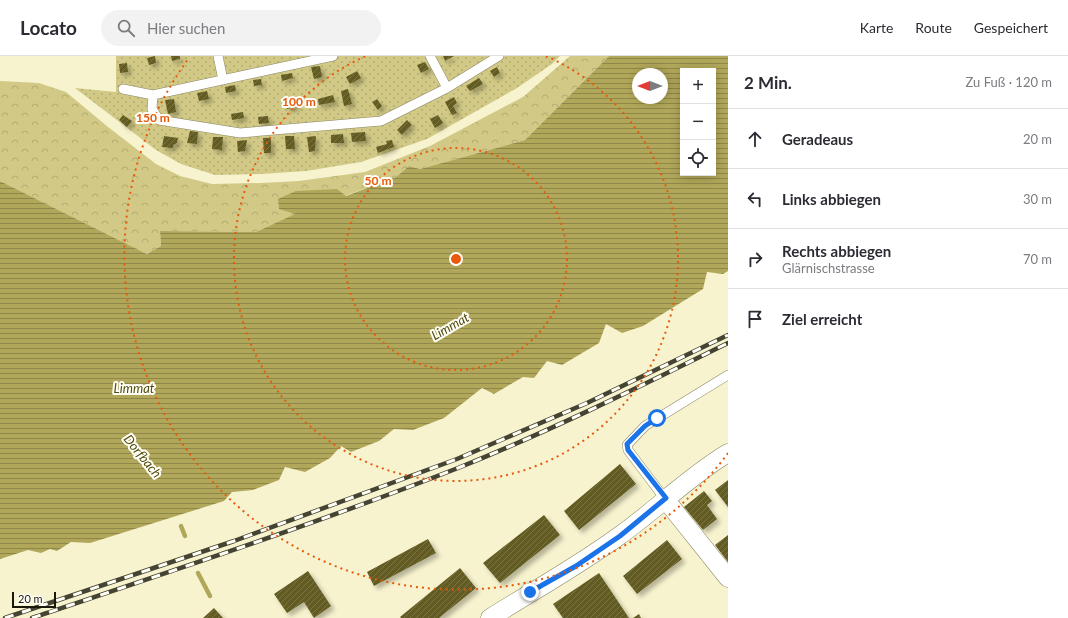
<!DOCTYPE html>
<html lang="de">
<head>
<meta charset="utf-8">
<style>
	:root { --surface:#fff; --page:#f2f2f3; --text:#2b2b33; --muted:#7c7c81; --line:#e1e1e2 }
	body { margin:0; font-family:Lato,sans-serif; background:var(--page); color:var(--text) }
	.controls { position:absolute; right:12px; top:12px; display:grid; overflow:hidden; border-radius:0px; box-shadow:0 2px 10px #0003 }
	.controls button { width:36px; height:36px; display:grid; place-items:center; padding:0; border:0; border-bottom:1px solid var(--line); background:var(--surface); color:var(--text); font:20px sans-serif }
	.compass { position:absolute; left:632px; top:12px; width:36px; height:36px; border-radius:50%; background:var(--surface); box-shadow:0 2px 10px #0003; rotate:270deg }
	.scale { position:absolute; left:12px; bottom:10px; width:44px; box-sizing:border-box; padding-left:4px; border:2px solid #19170a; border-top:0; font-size:11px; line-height:14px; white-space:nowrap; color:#19170a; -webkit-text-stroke:3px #fffef7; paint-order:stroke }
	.stop { position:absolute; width:12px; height:12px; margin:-9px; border:3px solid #1a73e8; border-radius:50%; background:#fff }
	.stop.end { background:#1a73e8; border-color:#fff; box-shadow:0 1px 4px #0008 }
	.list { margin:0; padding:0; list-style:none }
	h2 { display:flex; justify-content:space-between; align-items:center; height:52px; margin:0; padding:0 16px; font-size:17px }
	h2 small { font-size:13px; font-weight:400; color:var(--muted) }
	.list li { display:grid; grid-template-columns:26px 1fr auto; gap:12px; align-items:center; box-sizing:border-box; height:60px; padding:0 16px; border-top:1px solid var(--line) }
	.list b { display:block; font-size:15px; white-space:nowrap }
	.list p { margin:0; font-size:13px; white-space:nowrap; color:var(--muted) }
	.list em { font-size:13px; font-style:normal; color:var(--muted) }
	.icon { flex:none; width:22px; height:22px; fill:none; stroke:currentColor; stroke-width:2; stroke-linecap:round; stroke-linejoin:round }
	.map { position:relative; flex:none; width:728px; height:562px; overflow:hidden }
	header { display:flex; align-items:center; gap:24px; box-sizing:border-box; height:56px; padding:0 20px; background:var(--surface); border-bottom:1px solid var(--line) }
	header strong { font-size:19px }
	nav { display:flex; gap:22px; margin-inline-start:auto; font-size:14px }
	.search { width:280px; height:36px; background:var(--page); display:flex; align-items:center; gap:10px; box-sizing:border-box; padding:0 14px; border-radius:22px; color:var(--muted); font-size:15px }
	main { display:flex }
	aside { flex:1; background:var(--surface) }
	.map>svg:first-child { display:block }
	.forest { fill:url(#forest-crowns) }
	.garden { fill:url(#garden-dots) }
	.water { fill:url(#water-rules); fill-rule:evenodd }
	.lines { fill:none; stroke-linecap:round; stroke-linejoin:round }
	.stream { stroke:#b1a75a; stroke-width:4.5 }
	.building { fill:url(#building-hatch); filter:url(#shadow) }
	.service-casing { stroke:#8b8766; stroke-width:10 }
	.minor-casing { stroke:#8b8766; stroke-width:19 }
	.service { stroke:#fff; stroke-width:9 }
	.minor { stroke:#fff; stroke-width:18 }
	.rail-casing { stroke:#454331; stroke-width:4.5 }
	.rail { stroke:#fffef7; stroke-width:3; stroke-dasharray:9; stroke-linecap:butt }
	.route { stroke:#1a73e8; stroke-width:5 }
	.ring { fill:none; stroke:#e8590c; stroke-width:2; stroke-dasharray:2 4 }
	.labels { text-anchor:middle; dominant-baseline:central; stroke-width:4; stroke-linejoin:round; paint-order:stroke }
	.water-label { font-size:13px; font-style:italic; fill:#534c0f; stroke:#fffef7 }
	.centre { fill:#e8590c; stroke:#fffef7; stroke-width:2 }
	.ring-label { font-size:12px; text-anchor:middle; font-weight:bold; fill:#e8590c; stroke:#fffef7; stroke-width:4; stroke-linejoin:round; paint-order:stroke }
</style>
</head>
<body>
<header>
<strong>Locato</strong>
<div class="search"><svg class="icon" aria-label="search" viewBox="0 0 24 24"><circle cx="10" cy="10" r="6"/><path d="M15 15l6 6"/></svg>Hier suchen</div>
<nav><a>Karte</a><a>Route</a><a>Gespeichert</a></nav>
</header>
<main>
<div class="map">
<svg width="728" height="562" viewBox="0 0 728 562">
	<defs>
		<pattern id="forest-crowns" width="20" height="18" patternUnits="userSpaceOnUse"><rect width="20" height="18" fill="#d1c985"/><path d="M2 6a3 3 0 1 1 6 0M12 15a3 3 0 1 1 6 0" fill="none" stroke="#b3ac72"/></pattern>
		<pattern id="garden-dots" width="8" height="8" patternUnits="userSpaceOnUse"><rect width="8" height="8" fill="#d1c985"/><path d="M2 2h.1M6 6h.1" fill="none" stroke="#b3ac72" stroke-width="1.8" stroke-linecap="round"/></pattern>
		<pattern id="water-rules" width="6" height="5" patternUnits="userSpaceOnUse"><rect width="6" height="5" fill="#b1a75a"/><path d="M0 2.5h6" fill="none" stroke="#8f8749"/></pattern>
		<pattern id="building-hatch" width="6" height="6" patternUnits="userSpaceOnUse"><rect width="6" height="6" fill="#635c20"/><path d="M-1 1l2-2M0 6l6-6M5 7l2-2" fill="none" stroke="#797346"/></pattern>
		<filter id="shadow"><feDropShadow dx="3.5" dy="3.5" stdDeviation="2" flood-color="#0004"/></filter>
	</defs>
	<rect width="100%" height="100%" fill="#f7f3ce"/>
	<path class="forest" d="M570,0H609L525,84L420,113L409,110L396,121L296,158L256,176L160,175L161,190L147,198L0,125V25L39,27L66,36L108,71L156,108L180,120L212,128L261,127L299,125L365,116L430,90L523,41Z"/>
	<path class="garden" d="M116,0H560L552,8L517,32L427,83L361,106L306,115L261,118L215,119L181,108L156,94L75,32L116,36Z"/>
	<path class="water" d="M609,0H728V215L723,218L707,216L703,233L643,270L622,277L606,268L599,287L562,309L547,305L534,322L523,321L494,338L482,332L444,362L413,374L394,373L379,385L351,396L341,390L330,402L305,416L285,411L279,424L253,434L232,436L224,445L90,487L71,486L57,495L50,493L41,497L28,494L0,503V125L147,198L161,190L160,175L256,176L295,158L279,153L278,143L296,135L337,133L346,140L396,121L409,110L420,113L525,84ZM683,15H713V117H683ZM638,18H662V42H638Z"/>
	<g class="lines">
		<path class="stream" d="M181,470L185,480
			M198,517L210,540"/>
	</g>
	<path class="building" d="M155,0L156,7L149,9L147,2Z
		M171,0H180V3L172,5Z
		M443,0H454L445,5Z
		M425,6L429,13L421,17L417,9Z
		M127,7L128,16L120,17L119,8Z
		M320,10L322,21L314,23L311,11Z
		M497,11L500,17L494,21L490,15Z
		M357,15L361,22L350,28L346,21Z
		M292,17L293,22L282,25L281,19Z
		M479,22L483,28L470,35L466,30Z
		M261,23L262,29L254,30L253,24Z
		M235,29L236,35L226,37L225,31Z
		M348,33L352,48L344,50L341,35Z
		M207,35L209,43L199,45L197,37Z
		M333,39L335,46L319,49L318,43Z
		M454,41L457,47L453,50L457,57L452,59L445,46Z
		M174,43L176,56L168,58L165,44Z
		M377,43L382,50L378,54L372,46Z
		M295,44L296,51L287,53L286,46Z
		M243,56L244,62L232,64L231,58Z
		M123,59L132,65L127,71L119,64Z
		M438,59L443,67L435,72L430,63Z
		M268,60L269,67L259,68L258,61Z
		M407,64L412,69L402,79L397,74Z
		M190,75L198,76L197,88L187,87Z
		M365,76L366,85L352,86L351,77Z
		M343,78L344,87H331V79Z
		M164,80L178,82L177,87L173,89V92L162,91Z
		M285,80H294L295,93H286Z
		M316,80L315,95L309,96L307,81Z
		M213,81H223L222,94L212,93Z
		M263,82H271V97H264Z
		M247,84L245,95L238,96L237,85Z
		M392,84L394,91L378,97L376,91L387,88L386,85Z
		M620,408L636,428L579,474L564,455Z
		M728,424V451L715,434Z
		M704,435L712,445L707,449L717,463L703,474L684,451Z
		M544,459L560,479L500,527L483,507Z
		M728,479V506L715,489Z
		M428,483L436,497L374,530L367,516Z
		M667,484L682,503L637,538L623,520Z
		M460,512L476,532L439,562H401L400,561Z
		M308,515L331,550L314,562L304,546L287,557L274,538Z
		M599,517L629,562H563L553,548Z
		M214,552L223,562H203Z
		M639,558L641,562H633Z"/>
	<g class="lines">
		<g class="service-casing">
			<path id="service" d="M218,0L223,24
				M333,0L153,39L152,53L159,64L240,77L381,65L447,32
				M430,0L447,32L499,0
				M123,33L153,39
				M665,443L628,394L627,389L645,370L728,319"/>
		</g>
		<g class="minor-casing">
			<path id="minor" d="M665,443L728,522
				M490,562C533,535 578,510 619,480C656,454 688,421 728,397"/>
		</g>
		<use href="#service" class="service"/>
		<use href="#minor" class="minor"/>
		<g class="rail-casing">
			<path id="rail" d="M5,562L234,485L457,403L587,347L728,279
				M32,562C175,514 318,467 458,412C550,375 639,331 728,287"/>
		</g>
		<use href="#rail" class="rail"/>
	</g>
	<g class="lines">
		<path class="route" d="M530,536L576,510L620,480L666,442L628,394L627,388L645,370L657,362"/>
	</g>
	<g class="ring">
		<circle cx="456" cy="203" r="111"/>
		<path d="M546 0A222 222 0 1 1 366 0"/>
		<path d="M728 397A334 334 0 1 1 189 2"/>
	</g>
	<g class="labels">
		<g class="water-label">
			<text transform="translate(450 270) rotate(-30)">Limmat</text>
			<text x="134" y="332">Limmat</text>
			<text transform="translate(143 400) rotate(51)">Dorfbach</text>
		</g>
	</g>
	<circle cx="456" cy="203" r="6" class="centre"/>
	<g class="ring-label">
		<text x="299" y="50">100 m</text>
		<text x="153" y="66">150 m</text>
		<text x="378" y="129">50 m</text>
	</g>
</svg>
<div class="controls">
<button>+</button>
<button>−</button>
<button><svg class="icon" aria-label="locate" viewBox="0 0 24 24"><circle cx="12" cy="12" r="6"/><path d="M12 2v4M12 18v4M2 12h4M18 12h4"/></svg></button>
</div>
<svg class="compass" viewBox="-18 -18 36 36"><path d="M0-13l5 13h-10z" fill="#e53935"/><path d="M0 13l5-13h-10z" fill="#7c7c81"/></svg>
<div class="scale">20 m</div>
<div class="stop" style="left:657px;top:362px"></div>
<div class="stop end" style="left:530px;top:536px"></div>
</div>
<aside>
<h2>2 Min.<small>Zu Fuß · 120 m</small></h2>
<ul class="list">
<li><svg class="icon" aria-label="ahead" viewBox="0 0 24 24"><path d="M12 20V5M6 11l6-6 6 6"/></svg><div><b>Geradeaus</b></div><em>20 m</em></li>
<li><svg class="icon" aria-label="left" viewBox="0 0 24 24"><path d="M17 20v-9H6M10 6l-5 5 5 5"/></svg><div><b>Links abbiegen</b></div><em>30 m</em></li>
<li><svg class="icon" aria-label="right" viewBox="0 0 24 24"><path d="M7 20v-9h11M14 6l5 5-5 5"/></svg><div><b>Rechts abbiegen</b><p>Glärnischstrasse</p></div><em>70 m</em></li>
<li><svg class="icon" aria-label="arrive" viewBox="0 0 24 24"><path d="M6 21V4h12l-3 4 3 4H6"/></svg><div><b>Ziel erreicht</b></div></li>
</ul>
</aside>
</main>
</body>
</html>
